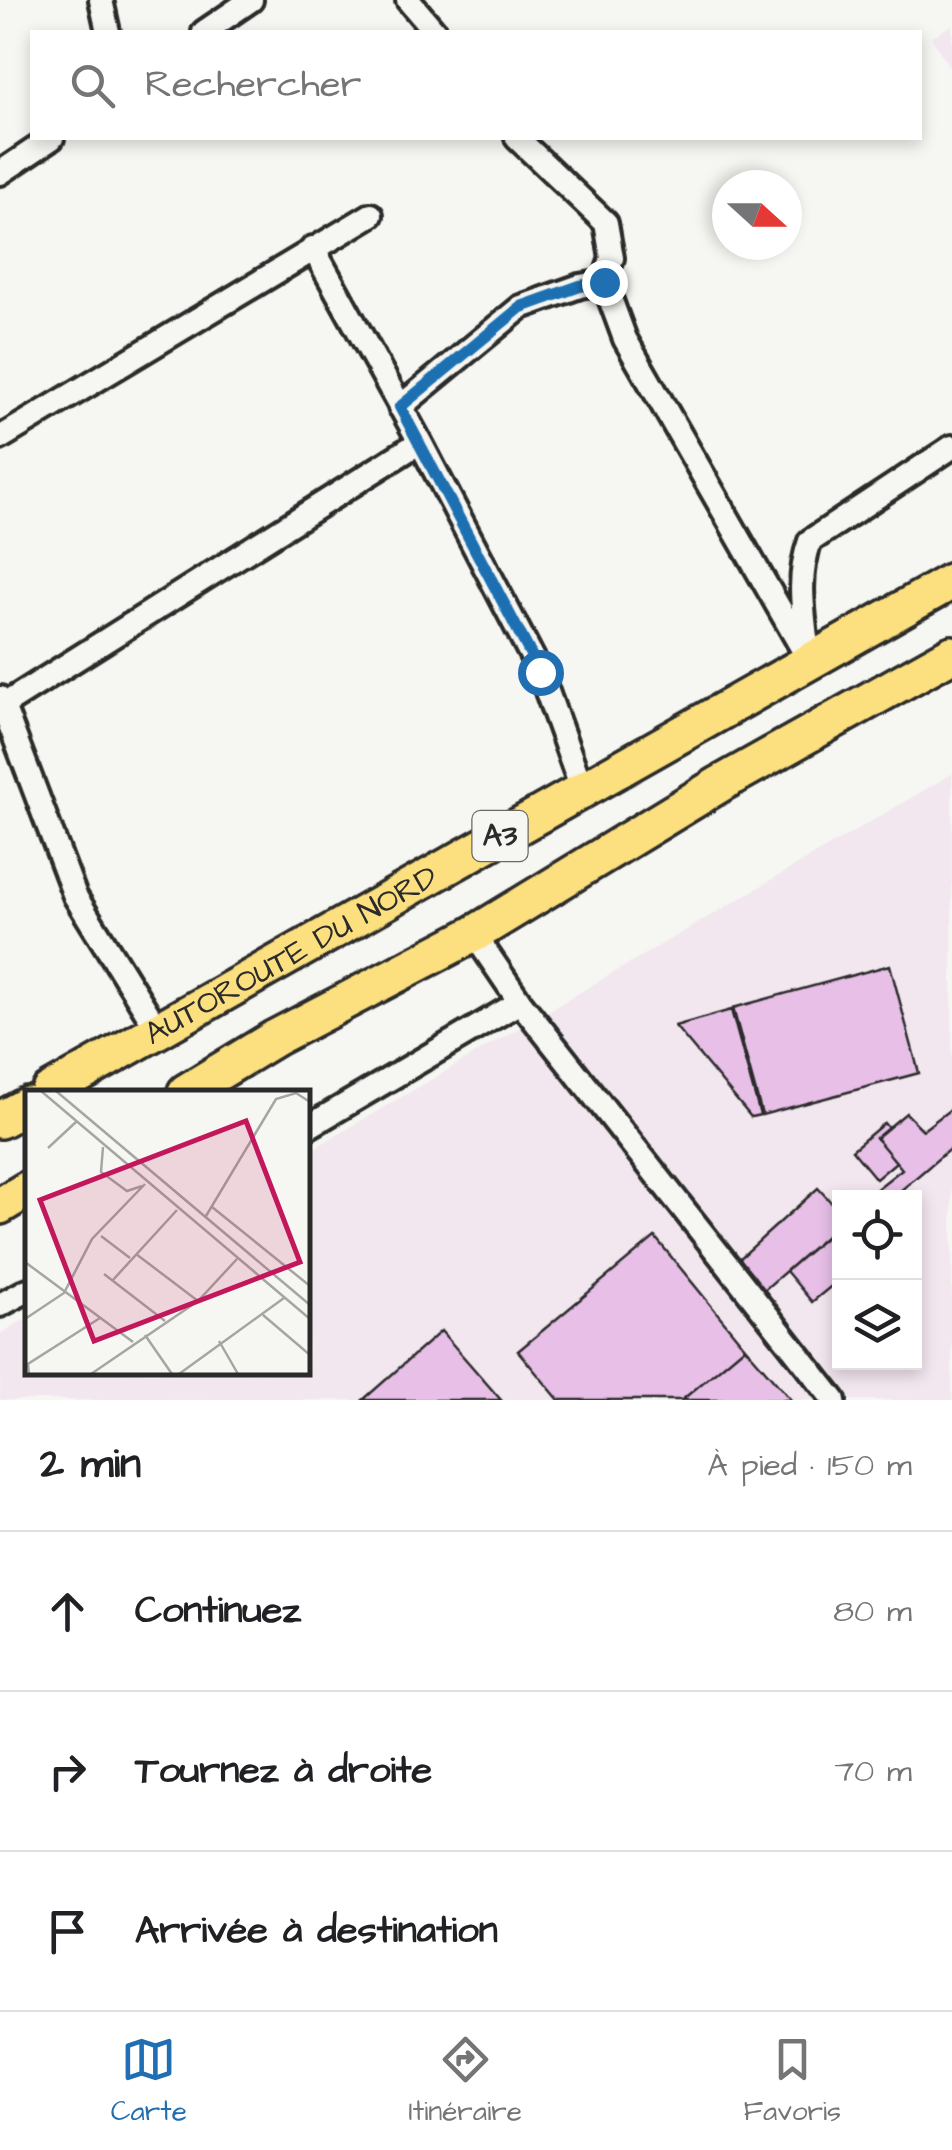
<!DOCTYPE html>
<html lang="fr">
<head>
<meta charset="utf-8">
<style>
	:root { --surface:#fff; --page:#f6f6f6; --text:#202124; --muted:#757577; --line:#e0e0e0; --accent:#1f6fb2 }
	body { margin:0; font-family:"Architects Daughter",sans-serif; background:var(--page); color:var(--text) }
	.controls { position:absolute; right:30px; bottom:30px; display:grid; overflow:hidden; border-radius:0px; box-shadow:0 5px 15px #0003 }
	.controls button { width:90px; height:90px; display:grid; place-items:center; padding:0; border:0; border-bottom:2px solid var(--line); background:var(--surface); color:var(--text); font:50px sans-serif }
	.compass { position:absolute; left:712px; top:170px; width:90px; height:90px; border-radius:50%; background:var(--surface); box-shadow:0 5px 15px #0003; rotate:111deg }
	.stop { position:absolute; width:30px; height:30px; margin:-22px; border:8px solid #1f6fb2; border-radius:50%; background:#fff }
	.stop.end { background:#1f6fb2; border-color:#fff; box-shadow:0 2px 10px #0008 }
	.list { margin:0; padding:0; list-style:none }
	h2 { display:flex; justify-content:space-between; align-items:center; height:130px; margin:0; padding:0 40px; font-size:42px }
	h2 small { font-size:32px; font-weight:400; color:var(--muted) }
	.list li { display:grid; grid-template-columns:65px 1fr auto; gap:30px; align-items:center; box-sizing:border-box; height:160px; padding:0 40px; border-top:2px solid var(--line) }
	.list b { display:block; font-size:38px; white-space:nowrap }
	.list em { font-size:32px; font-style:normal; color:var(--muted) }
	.icon { flex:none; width:55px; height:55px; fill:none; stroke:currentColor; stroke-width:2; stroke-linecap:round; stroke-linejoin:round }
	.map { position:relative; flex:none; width:952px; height:1400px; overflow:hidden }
	.search { position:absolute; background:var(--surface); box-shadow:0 5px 15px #0003; left:30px; right:30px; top:30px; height:110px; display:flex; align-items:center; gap:25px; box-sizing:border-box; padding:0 35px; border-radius:0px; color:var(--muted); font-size:38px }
	.sheet { height:610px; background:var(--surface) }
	nav { display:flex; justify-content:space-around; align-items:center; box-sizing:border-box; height:140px; border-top:2px solid var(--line); background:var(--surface); font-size:28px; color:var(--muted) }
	nav a { display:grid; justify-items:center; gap:5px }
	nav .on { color:var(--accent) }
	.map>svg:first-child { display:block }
	.built { fill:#f2e6ef; fill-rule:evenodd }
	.building { fill:#e7bfe7; stroke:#2b2b2b; stroke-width:2.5 }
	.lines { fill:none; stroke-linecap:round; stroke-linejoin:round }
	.minor-casing { stroke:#2b2b2b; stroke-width:30 }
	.highway-casing { stroke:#2b2b2b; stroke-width:42 }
	.minor { stroke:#f6f6f2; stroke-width:22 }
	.highway { stroke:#fce080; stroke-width:35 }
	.route { stroke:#1f6fb2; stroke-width:12 }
	.labels { text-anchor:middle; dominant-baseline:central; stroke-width:10; stroke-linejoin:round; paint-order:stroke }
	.shield { fill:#f6f6f2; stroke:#686867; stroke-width:2.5 }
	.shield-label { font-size:30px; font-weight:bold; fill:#2b2b2b }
	.street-label { font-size:32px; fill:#2b2b2b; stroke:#f6f6f2 }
	.inset-road { fill:none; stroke:#a5a5a2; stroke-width:2.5 }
	.view { fill:#c2185b; fill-opacity:0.15; stroke:#c2185b; stroke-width:5 }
	.inset-edge { fill:none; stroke:#2b2b2b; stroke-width:5 }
</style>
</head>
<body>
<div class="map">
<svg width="952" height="1400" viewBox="0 0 952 1400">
	<rect width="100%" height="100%" fill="#f6f6f2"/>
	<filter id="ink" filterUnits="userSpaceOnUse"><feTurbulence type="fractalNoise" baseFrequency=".01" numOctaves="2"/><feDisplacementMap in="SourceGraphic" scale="20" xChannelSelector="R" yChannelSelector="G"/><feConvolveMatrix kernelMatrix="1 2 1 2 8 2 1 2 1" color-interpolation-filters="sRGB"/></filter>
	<g filter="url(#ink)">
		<path class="built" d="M952,25V71L931,37Z
			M952,774V1400H0V1334L27,1318L28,1372H308V1152ZM840,1198H914V1362H840Z"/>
		<path class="building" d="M890,965L919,1073L762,1115L733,1008Z
			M731,1010L760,1115L751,1117L675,1026Z
			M952,1108V1147L892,1198H865L902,1169L876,1138L906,1113L923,1130Z
			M884,1123L888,1128L876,1138L896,1162L876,1179L852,1150Z
			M818,1188L840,1212V1224L764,1290L738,1260Z
			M828,1235L840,1248V1279L812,1302L786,1271Z
			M655,1237L745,1347L682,1400H559L518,1351Z
			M441,1331L501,1400H363Z
			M745,1347L791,1400H682Z"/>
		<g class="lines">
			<g class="minor-casing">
				<path id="minor" d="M101,0L108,32
					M408,0L435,32
					M204,32L251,0
					M517,138L606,223L612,258L604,282L625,339L809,660
					M0,173L52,138
					M313,248L420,442L540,672L582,789
					M400,407L521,307L580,286L604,282
					M0,438L371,215
					M807,647C803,609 797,577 810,541L952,447
					M0,698L75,896L158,1030
					M2,706L420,442
					M474,934L520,1002L834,1400
					M308,1127L520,1002
					M0,1305L28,1290"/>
			</g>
			<g class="highway-casing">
				<g id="highway">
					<path id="s1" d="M49,1092L952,581"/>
					<path d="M186,1092L275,1038L474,934L720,784L952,654"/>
					<path d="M0,1120L28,1105"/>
					<path d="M0,1206L28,1189"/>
				</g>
			</g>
			<use href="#minor" class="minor"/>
			<use href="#highway" class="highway"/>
		</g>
	</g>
	<g class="lines" filter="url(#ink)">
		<path class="route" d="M540,672L400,407L521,307L580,286L604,282"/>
	</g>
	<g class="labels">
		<rect class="shield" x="472.5" y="811" width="55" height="50" rx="8"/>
		<g class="shield-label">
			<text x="500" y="836">A3</text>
		</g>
		<g class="street-label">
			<text stroke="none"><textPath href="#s1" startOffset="278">AUTOROUTE DU NORD</textPath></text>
		</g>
	</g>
	<g transform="translate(25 1090)">
		<rect width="285" height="285" fill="#f6f6f2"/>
		<path class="inset-road" d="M16,1L285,229M31,1L285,215M78,57L76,82L102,101L117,96M23,58L51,32M187,117L285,196M181,126L251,9L271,3L285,12M76,146L105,168M111,164L173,211M0,172L108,252M79,184L140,231M87,191L152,120M238,225L285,265M0,229L39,203L67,149L120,94M120,245L147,284M194,251L213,284M4,284L3,274L75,228M66,284L173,211L212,169M154,284L259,208"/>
		<path class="view" d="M221,31L275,172L69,251L15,110Z"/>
		<rect width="285" height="285" class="inset-edge"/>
	</g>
</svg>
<div class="controls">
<button><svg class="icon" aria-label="locate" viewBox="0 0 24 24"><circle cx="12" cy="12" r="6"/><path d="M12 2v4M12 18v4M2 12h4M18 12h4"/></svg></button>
<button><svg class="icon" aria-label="layers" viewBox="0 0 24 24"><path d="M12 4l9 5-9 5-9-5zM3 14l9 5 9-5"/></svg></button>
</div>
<svg class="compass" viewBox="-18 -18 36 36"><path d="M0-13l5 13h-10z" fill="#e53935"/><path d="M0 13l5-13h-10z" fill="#757577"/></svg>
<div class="stop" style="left:540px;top:672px"></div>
<div class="stop end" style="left:604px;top:282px"></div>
<div class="search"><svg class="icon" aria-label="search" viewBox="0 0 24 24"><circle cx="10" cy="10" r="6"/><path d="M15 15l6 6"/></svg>Rechercher</div>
</div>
<section class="sheet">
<h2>2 min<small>À pied · 150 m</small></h2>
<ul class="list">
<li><svg class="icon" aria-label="ahead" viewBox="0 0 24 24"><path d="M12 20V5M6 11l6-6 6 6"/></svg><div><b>Continuez</b></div><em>80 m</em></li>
<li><svg class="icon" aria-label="right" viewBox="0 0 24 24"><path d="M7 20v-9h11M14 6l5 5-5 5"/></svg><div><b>Tournez à droite</b></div><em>70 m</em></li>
<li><svg class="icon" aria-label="arrive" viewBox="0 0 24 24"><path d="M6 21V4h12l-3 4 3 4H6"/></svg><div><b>Arrivée à destination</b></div></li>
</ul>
</section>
<nav>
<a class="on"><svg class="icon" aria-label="map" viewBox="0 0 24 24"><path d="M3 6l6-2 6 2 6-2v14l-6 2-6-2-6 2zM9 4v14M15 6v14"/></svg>Carte</a>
<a><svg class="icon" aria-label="directions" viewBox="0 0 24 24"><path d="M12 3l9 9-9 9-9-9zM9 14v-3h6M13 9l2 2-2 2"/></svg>Itinéraire</a>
<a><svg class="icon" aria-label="saved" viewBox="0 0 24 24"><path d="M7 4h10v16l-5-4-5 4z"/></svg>Favoris</a>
</nav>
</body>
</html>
